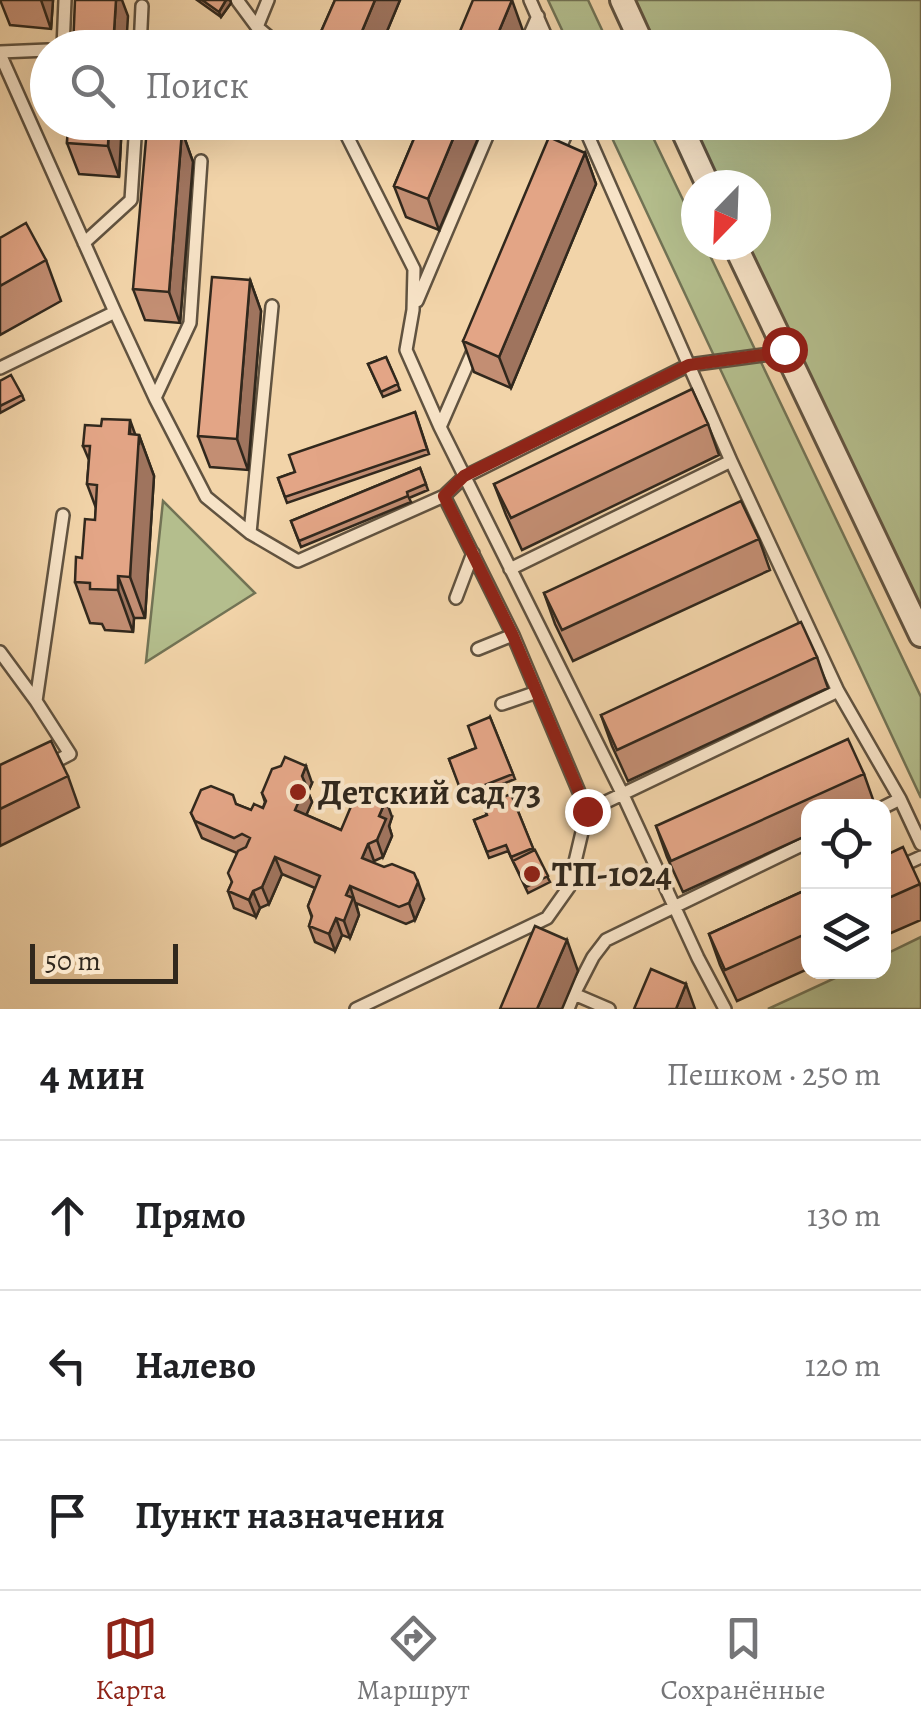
<!DOCTYPE html>
<html lang="ru">
<head>
<meta charset="utf-8">
<style>
	:root { --surface:#fff; --page:#f2f2f2; --text:#202124; --muted:#757577; --line:#e0e0e0; --accent:#8f2418 }
	body { margin:0; font-family:Alegreya,serif; background:var(--page); color:var(--text) }
	.controls { position:absolute; right:30px; bottom:30px; display:grid; overflow:hidden; border-radius:20px; box-shadow:0 10px 40px #0002 }
	.controls button { width:90px; height:90px; display:grid; place-items:center; padding:0; border:0; border-bottom:2px solid var(--line); background:var(--surface); color:var(--text); font:50px sans-serif }
	.compass { position:absolute; left:681px; top:170px; width:90px; height:90px; border-radius:50%; background:var(--surface); box-shadow:0 10px 40px #0002; rotate:203deg }
	.scale { position:absolute; left:30px; bottom:25px; width:148px; box-sizing:border-box; padding-left:10px; border:5px solid #31281d; border-top:0; font-size:28px; line-height:35px; white-space:nowrap; color:#31281d; -webkit-text-stroke:8px #f7e3c7; paint-order:stroke }
	.stop { position:absolute; width:30px; height:30px; margin:-22px; border:8px solid #8f2418; border-radius:50%; background:#fff }
	.stop.end { background:#8f2418; border-color:#fff; box-shadow:0 2px 10px #0008 }
	.list { margin:0; padding:0; list-style:none }
	h2 { display:flex; justify-content:space-between; align-items:center; height:130px; margin:0; padding:0 40px; font-size:42px }
	h2 small { font-size:32px; font-weight:400; color:var(--muted) }
	.list li { display:grid; grid-template-columns:65px 1fr auto; gap:30px; align-items:center; box-sizing:border-box; height:150px; padding:0 40px; border-top:2px solid var(--line) }
	.list b { display:block; font-size:38px; white-space:nowrap }
	.list em { font-size:32px; font-style:normal; color:var(--muted) }
	.icon { flex:none; width:55px; height:55px; fill:none; stroke:currentColor; stroke-width:2; stroke-linecap:round; stroke-linejoin:round }
	.map { position:relative; flex:none; width:921px; height:1009px; overflow:hidden }
	.search { position:absolute; background:var(--surface); box-shadow:0 10px 40px #0002; left:30px; right:30px; top:30px; height:110px; display:flex; align-items:center; gap:25px; box-sizing:border-box; padding:0 35px; border-radius:55px; color:var(--muted); font-size:38px }
	.sheet { height:580px; background:var(--surface) }
	nav { display:flex; justify-content:space-around; align-items:center; box-sizing:border-box; height:140px; border-top:2px solid var(--line); background:var(--surface); font-size:28px; color:var(--muted) }
	nav a { display:grid; justify-items:center; gap:5px }
	nav .on { color:var(--accent) }
	.map>svg:first-child { display:block }
	.green { fill:#b4be8d; stroke:#727355; stroke-width:2.5 }
	.lines { fill:none; stroke-linecap:round; stroke-linejoin:round }
	.lane-casing { stroke:#615340; stroke-width:16 }
	.street-casing { stroke:#615340; stroke-width:28 }
	.lane { stroke:#f7e3c7; stroke-width:11 }
	.street { stroke:#f7e3c7; stroke-width:22 }
	.wall { fill:#c38e73; stroke:#31281d; stroke-width:2.5 }
	.shaded-wall { fill:#9f745e; stroke:#31281d; stroke-width:2.5 }
	.building { fill:#e3a586; stroke:#31281d; stroke-width:2.5 }
	.route { stroke:#8f2418; stroke-width:12 }
	.poi-dot { fill:#8f2418; stroke:#f7e3c7; stroke-width:4 }
	.labels { text-anchor:middle; dominant-baseline:central; stroke-width:8; stroke-linejoin:round; paint-order:stroke }
	.poi-label { font-size:35px; font-weight:bold; fill:#31281d; stroke:#f7e3c7; text-anchor:start }
</style>
</head>
<body>
<div class="map">
<svg width="921" height="1009" viewBox="0 0 921 1009">
	<rect width="100%" height="100%" fill="#f2d4a9"/>
	<filter id="stains"><feTurbulence type="fractalNoise" baseFrequency=".002" numOctaves="4"/><feColorMatrix values="0 0 0 0 .2 0 0 0 0 .09 0 0 0 0 .02 0 0 0 .5 -.17"/></filter>
	<radialGradient id="worn" r=".72"><stop offset=".6" stop-color="#630" stop-opacity="0"/><stop offset="1" stop-color="#630" stop-opacity=".3"/></radialGradient>
	<path class="green" d="M548,0H588L610,47H570Z
		M622,0H921V635L735,245H756V185H708L679,123L874,122V48L644,47Z
		M605,123H646L696,227V245H705L921,697V798Z
		M163,501L255,593L146,662Z
		M921,937V1009H768L848,972H884V955Z"/>
	<g class="lines">
		<g class="lane-casing">
			<path id="lane" d="M237,0L257,27L282,48
				M530,0L551,48
				M257,27L268,0
				M63,48L65,0
				M140,48L142,6
				M524,48L538,16
				M0,52L48,50
				M0,54L115,312L155,398L206,497L250,533L298,561L444,496L464,477L689,365L770,354L784,349
				M340,122L414,269L413,310L406,350L440,427L623,795L698,958L725,1009
				M582,122L731,461L838,691L900,799L921,844
				M556,157L571,122
				M84,243L131,200L136,122
				M417,301L493,122
				M0,368L115,312
				M155,398L190,323L201,161
				M440,427L474,349
				M444,496L513,635L587,811L838,691
				M250,533L272,306
				M510,569L731,461
				M456,598L473,553
				M478,649L513,635
				M0,652L36,701L70,754L47,766
				M36,701L63,515
				M502,704L537,692
				M884,807L900,799
				M884,874L921,857
				M574,994L593,957L606,940L808,842
				M356,1009L547,918L569,887L587,811
				M568,1009L574,994L609,1009"/>
		</g>
		<g class="street-casing">
			<path id="street" d="M622,0L644,48
				M679,122L708,185
				M735,245L921,635"/>
		</g>
		<use href="#lane" class="lane"/>
		<use href="#street" class="street"/>
	</g>
	<path class="wall" d="M0,0H53L51,29L10,25Z
		M197,0H230L231,3L221,17Z
		M335,0H400L380,48H325L320,34Z
		M68,122H122L119,177L79,174L67,143Z
		M421,122L439,230L406,217L394,186Z
		M182,131L193,162L180,323L145,320L133,289Z
		M585,153L596,184L511,388L474,372L463,341Z
		M0,238L46,260L61,301L0,335Z
		M250,280L261,311L248,470L210,467L198,436Z
		M386,357L400,390L383,397L368,364Z
		M0,381L22,395L24,400L0,413Z
		M415,412L429,454L287,503L278,478L295,472Z
		M708,424L719,455L522,550L506,515L494,484Z
		M135,435H139L154,476L145,618H134L133,632L105,630L102,624L90,623L75,582L95,520L96,508L87,484L89,460L83,446Z
		M420,468L428,490L409,498L411,502L301,547L291,521Z
		M759,539L770,570L573,661L555,624L544,593Z
		M817,657L828,688L628,781L612,746L601,715Z
		M490,717L515,779L465,799L449,759L476,748Z
		M0,765L68,776L79,807L0,846Z
		M864,774L875,805L871,806H808V835L683,892L667,857L656,826Z
		M312,783L308,792L312,802L306,815L341,830L392,817L389,826L392,836L383,857L374,861L373,863L424,899L415,920L406,924L356,903L359,915L350,938L342,935L335,951L315,942L309,926L312,918L308,906L315,888L282,874L269,904L260,908L256,917L234,908L228,891L232,882L237,853L202,838L191,813L236,804L251,810L263,808L265,802L262,793Z
		M511,794L534,851L550,882L528,893L508,851L489,858L474,820L487,815Z
		M884,856L920,884L921,888V920L884,936Z
		M808,889V969L737,1001L720,965L709,934Z"/>
	<path class="shaded-wall" d="M41,0H53L51,29Z
		M116,0H122L128,16L126,48H113Z
		M226,0H230L231,3L221,17L219,12Z
		M375,0H400L380,48H355Z
		M512,0L523,31L516,48H492Z
		M109,122H122L119,177L108,146Z
		M460,122H485L439,230L428,199Z
		M182,131L193,162L180,323L169,292Z
		M585,153L596,184L511,388L499,357Z
		M250,280L261,311L248,470L237,439Z
		M130,420L139,445V435L154,476L145,618L130,577Z
		M118,576L134,618L133,632L118,590Z
		M306,766L312,783L308,792L312,802L301,827L295,810L302,776Z
		M386,800L392,817L389,826L392,836L383,857L377,840L379,816Z
		M368,844L374,861L368,875L362,858Z
		M275,857L282,874L269,904L262,887Z
		M418,882L424,899L415,920L409,903Z
		M350,886L359,915L350,938L344,921L346,895Z
		M253,891L260,908L256,917L249,900Z
		M336,918L342,935L335,951L329,934Z
		M567,940L578,971L562,1009H537Z
		M686,984L695,1009H676Z"/>
	<path class="building" d="M75,0H116L113,48H73Z
		M202,0H226L219,12Z
		M335,0H375L355,48H350L320,34Z
		M473,0H512L492,48H453Z
		M68,122H109L108,146L67,143Z
		M421,122H460L428,199L394,186Z
		M147,128L182,131L169,292L133,289Z
		M549,137L585,153L499,357L463,341Z
		M26,223L46,260L0,286V238Z
		M212,277L250,280L237,439L198,436Z
		M386,357L398,384L381,392L368,364Z
		M11,375L22,395L0,406V381Z
		M692,389L708,424L511,518L494,484Z
		M415,412L427,449L285,497L278,478L295,472L289,455Z
		M102,419L130,420L129,434L139,435L130,577L118,576V590L90,589V583L75,582L76,557L82,558L85,519L95,520L97,485L87,484L90,446H83L85,425L101,426Z
		M420,468L426,484L407,492L408,496L299,541L291,521Z
		M741,501L759,539L562,630L544,593Z
		M801,622L817,657L617,750L601,715Z
		M490,717L513,774L462,794L449,759L476,748L468,726Z
		M848,739L864,774L671,861L656,826Z
		M51,741L68,776L0,809V765Z
		M285,757L306,766L302,776L306,785L295,810L341,830L352,804L361,801L365,791L386,800L379,816L386,819L377,840L368,844L362,858L384,867L392,864L414,873L418,882L409,903L399,907L350,886L346,895L353,898L344,921L336,918L329,934L309,926L312,916L308,906L320,876L275,857L262,887L253,891L249,900L228,891L232,882L228,873L238,851L246,847L250,838L242,834L234,838L195,821L191,813L201,790L211,786L233,795L236,804L251,810L254,804L263,808L266,801L262,793L272,769L281,766Z
		M511,794L533,848L511,857L506,845L487,852L474,820L487,815L483,805Z
		M903,847L920,884L884,900V856Z
		M535,850L548,876L526,887L513,861Z
		M808,889V933L725,970L709,934Z
		M535,926L567,940L537,1009H500Z
		M651,969L686,984L676,1009H634Z"/>
	<g class="lines">
		<path class="route" d="M587,811L513,636L444,496L464,476L689,365L770,354L784,349"/>
	</g>
	<g class="poi-dot">
		<circle cx="298" cy="792" r="10"/>
		<circle cx="532" cy="874" r="10"/>
	</g>
	<g class="labels">
		<g class="poi-label">
			<text x="318" y="792">Детский сад 73</text>
			<text x="552" y="874">ТП-1024</text>
		</g>
	</g>
	<rect width="100%" height="100%" filter="url(#stains)"/>
	<rect width="100%" height="100%" fill="url(#worn)"/>
</svg>
<div class="controls">
<button><svg class="icon" aria-label="locate" viewBox="0 0 24 24"><circle cx="12" cy="12" r="6"/><path d="M12 2v4M12 18v4M2 12h4M18 12h4"/></svg></button>
<button><svg class="icon" aria-label="layers" viewBox="0 0 24 24"><path d="M12 4l9 5-9 5-9-5zM3 14l9 5 9-5"/></svg></button>
</div>
<svg class="compass" viewBox="-18 -18 36 36"><path d="M0-13l5 13h-10z" fill="#e53935"/><path d="M0 13l5-13h-10z" fill="#757577"/></svg>
<div class="scale">50 m</div>
<div class="stop" style="left:784px;top:349px"></div>
<div class="stop end" style="left:587px;top:811px"></div>
<div class="search"><svg class="icon" aria-label="search" viewBox="0 0 24 24"><circle cx="10" cy="10" r="6"/><path d="M15 15l6 6"/></svg>Поиск</div>
</div>
<section class="sheet">
<h2>4 мин<small>Пешком · 250 m</small></h2>
<ul class="list">
<li><svg class="icon" aria-label="ahead" viewBox="0 0 24 24"><path d="M12 20V5M6 11l6-6 6 6"/></svg><div><b>Прямо</b></div><em>130 m</em></li>
<li><svg class="icon" aria-label="left" viewBox="0 0 24 24"><path d="M17 20v-9H6M10 6l-5 5 5 5"/></svg><div><b>Налево</b></div><em>120 m</em></li>
<li><svg class="icon" aria-label="arrive" viewBox="0 0 24 24"><path d="M6 21V4h12l-3 4 3 4H6"/></svg><div><b>Пункт назначения</b></div></li>
</ul>
</section>
<nav>
<a class="on"><svg class="icon" aria-label="map" viewBox="0 0 24 24"><path d="M3 6l6-2 6 2 6-2v14l-6 2-6-2-6 2zM9 4v14M15 6v14"/></svg>Карта</a>
<a><svg class="icon" aria-label="directions" viewBox="0 0 24 24"><path d="M12 3l9 9-9 9-9-9zM9 14v-3h6M13 9l2 2-2 2"/></svg>Маршрут</a>
<a><svg class="icon" aria-label="saved" viewBox="0 0 24 24"><path d="M7 4h10v16l-5-4-5 4z"/></svg>Сохранённые</a>
</nav>
</body>
</html>
